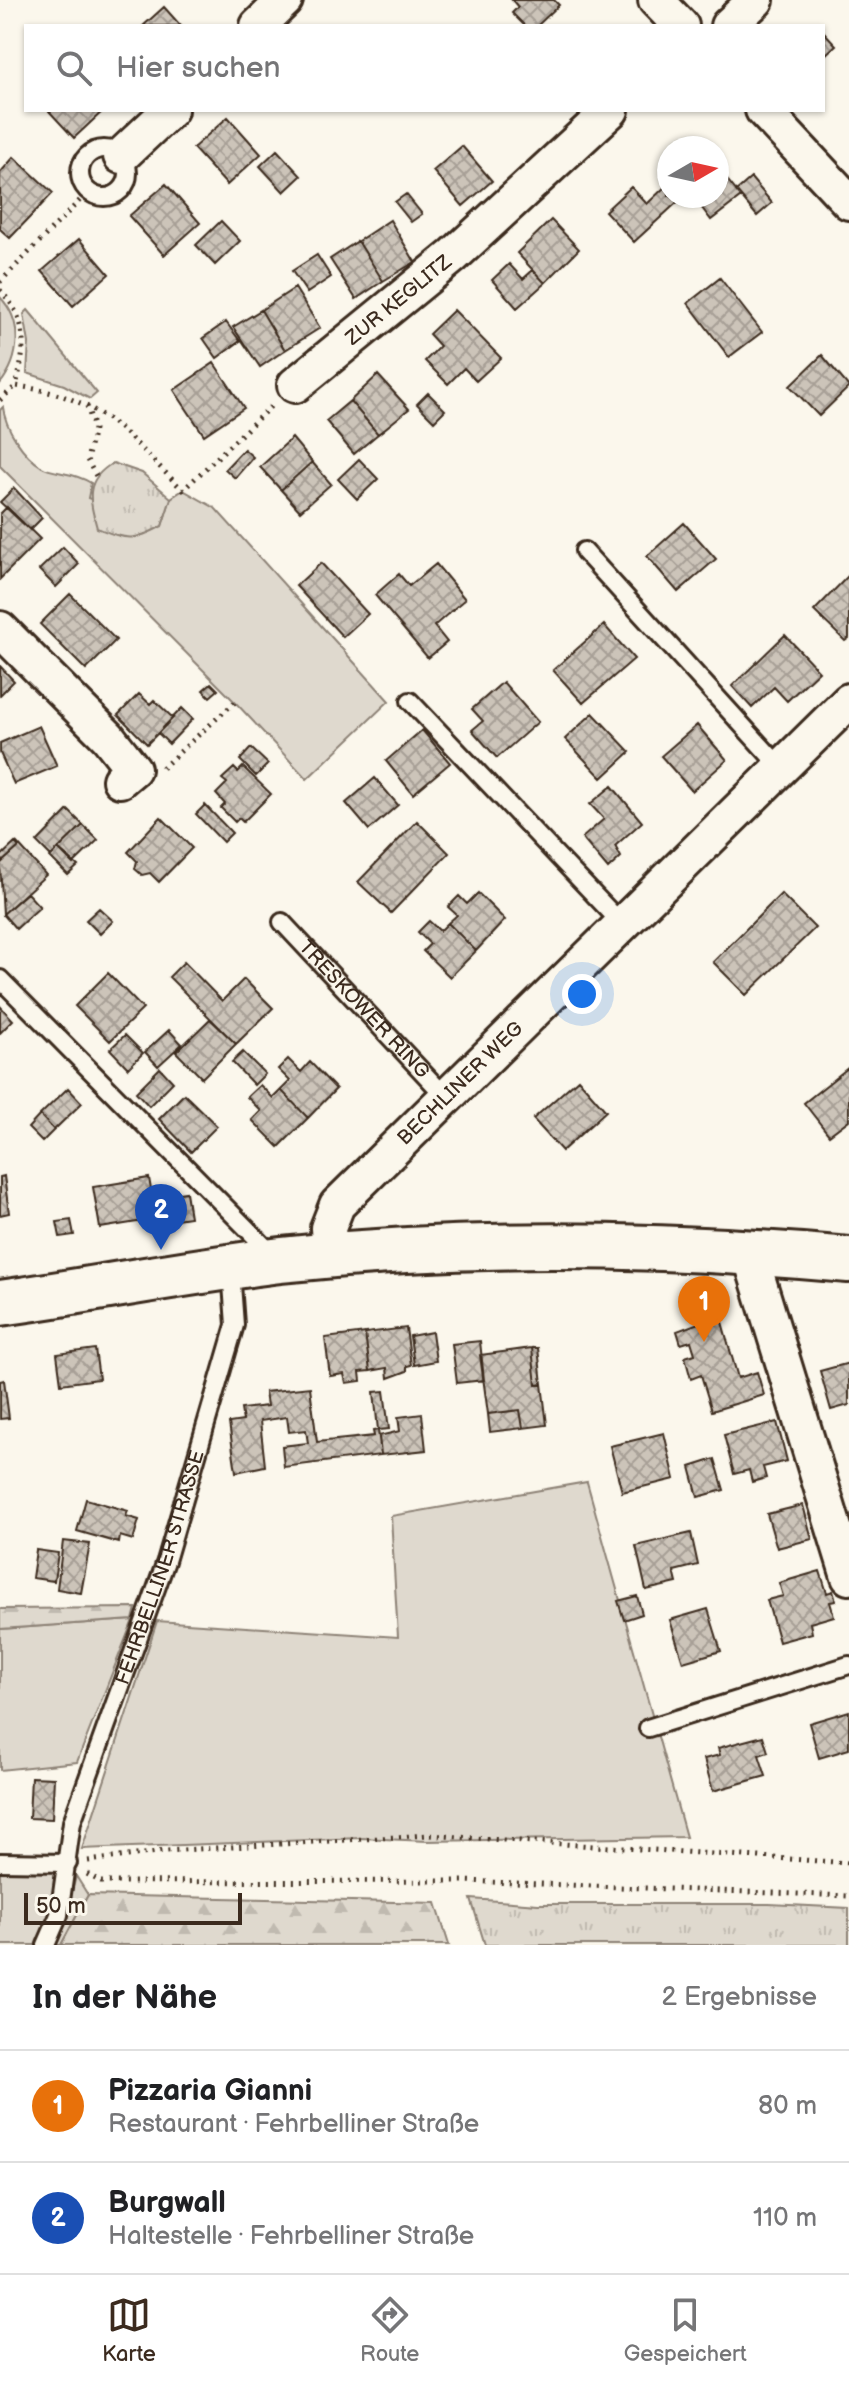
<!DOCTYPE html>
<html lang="de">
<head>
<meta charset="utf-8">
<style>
	:root { --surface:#fff; --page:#f2f2f2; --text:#202124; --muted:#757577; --line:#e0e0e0; --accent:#3b2a1e }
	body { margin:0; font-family:"Balsamiq Sans",sans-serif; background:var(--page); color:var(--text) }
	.compass { position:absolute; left:657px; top:136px; width:72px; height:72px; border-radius:50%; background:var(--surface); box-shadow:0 2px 6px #0004; rotate:81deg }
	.scale { position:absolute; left:24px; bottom:20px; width:218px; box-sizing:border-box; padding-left:8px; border:4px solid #3b2a1e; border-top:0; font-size:22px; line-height:28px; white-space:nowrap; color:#3b2a1e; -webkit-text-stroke:6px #fbf7ec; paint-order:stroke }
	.you { position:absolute; left:582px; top:994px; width:28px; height:28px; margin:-20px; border:6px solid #fff; border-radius:50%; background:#1a73e8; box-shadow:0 0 0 12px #1a73e833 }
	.badge { display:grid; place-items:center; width:52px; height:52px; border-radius:50%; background:var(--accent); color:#fff; font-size:26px; font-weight:700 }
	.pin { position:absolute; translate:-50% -66px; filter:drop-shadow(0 2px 4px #0008) }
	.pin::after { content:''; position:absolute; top:42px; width:28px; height:24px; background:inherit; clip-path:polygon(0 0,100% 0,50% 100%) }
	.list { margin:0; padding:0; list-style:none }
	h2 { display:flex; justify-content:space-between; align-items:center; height:104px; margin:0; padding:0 32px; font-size:34px }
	h2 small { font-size:26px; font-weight:400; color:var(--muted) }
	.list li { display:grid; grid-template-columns:52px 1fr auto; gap:24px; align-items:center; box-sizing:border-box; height:112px; padding:0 32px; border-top:2px solid var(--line) }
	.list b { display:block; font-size:30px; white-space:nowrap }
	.list p { margin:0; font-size:26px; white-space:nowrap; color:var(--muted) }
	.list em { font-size:26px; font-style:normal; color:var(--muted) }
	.icon { flex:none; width:44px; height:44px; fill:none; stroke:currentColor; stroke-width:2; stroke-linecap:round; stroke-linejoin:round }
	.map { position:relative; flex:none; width:849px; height:1945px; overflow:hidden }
	.search { position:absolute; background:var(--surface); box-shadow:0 2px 6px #0004; left:24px; right:24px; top:24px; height:88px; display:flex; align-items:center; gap:20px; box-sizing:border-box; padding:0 28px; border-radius:0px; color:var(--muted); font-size:30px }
	.sheet { height:328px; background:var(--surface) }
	nav { display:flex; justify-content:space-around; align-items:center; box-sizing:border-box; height:112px; border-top:2px solid var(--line); background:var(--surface); font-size:22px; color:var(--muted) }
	nav a { display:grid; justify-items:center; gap:4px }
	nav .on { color:var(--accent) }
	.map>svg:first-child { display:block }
	.grass { fill:#dfd9ce; stroke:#8d8276; stroke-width:2 }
	.forest { fill:url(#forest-firs); stroke:#8d8276; stroke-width:2 }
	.park { fill:url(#park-tufts); stroke:#8d8276; stroke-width:2 }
	.building { fill:url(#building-cross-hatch); stroke:#3b2a1e; stroke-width:2 }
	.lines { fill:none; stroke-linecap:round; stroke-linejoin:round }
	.lane-casing { stroke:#3b2a1e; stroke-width:22 }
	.street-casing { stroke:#3b2a1e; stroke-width:40 }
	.secondary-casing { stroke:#3b2a1e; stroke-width:50 }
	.path { stroke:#3b2a1e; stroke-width:5; stroke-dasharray:2 6; stroke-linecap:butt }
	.lane { stroke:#fbf7ec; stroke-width:16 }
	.street { stroke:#fbf7ec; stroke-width:34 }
	.secondary { stroke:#fbf7ec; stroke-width:44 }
	.labels { text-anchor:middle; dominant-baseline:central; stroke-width:6; stroke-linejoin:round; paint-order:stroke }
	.street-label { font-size:20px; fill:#3b2a1e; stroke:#fbf7ec }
</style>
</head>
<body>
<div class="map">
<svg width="849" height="1945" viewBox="0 0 849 1945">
	<defs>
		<pattern id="forest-firs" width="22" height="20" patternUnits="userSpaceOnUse" patternTransform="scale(2)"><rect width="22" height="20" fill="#dfd9ce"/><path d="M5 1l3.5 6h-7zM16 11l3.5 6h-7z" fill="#c0bab0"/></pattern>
		<pattern id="park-tufts" width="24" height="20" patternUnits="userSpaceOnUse" patternTransform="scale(2)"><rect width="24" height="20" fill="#dfd9ce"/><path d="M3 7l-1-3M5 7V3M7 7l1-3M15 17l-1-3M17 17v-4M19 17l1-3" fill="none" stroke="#c0bab0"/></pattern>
		<pattern id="building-cross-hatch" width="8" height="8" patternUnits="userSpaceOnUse" patternTransform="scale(2)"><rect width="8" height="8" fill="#ccc4b9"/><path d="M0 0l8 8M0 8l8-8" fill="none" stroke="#a79f96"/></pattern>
	</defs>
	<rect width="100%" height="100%" fill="#fbf7ec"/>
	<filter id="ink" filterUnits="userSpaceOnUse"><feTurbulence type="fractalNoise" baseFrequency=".0125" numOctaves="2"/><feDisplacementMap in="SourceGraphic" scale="16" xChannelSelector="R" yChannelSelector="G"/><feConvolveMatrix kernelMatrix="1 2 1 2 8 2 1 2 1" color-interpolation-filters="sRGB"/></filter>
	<g filter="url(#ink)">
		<path class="grass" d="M0,297C24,322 20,359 0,384Z
			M28,310L97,393L90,399L64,385L27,373L29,343L24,314Z
			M3,407C5,428 23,455 42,467C53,474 72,471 91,483L88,498L162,526L171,498L183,490L215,508L389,701L307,779L235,702L0,466V410Z
			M587,1482L686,1837L427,1841L361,1838L82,1849L157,1621L398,1637L391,1516Z
			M133,1620L77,1762L0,1770V1629Z
			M0,1870L59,1872C62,1899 51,1924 35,1945H0Z
			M76,1876L88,1895L61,1945H52L64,1924Z"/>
		<path class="forest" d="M136,1608L133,1620L0,1629V1609Z
			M88,1895L436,1903L449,1945H61Z"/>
		<path class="park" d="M113,463L142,473L171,498L162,526C133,542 128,540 97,528C89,499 84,480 113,463Z
			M471,1899L538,1904H769L849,1908V1945H485Z"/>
		<path class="building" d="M512,0H554L559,5L537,26H525L512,13L518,7Z
			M164,7L181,26H143Z
			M823,31L836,45L823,57Z
			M48,110H104L74,138Z
			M228,117L261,154L227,185L193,148Z
			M462,146L492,181L463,206L433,171Z
			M277,150L301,176L284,192L260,166Z
			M14,157L53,193L10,238L0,229V173Z
			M717,167L741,197L711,220L693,196H717Z
			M751,178L772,203L757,216L736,191Z
			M669,183V196H684L634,242L605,211L631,187L647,204Z
			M166,184L200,223L164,255L129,216Z
			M406,194L422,214L411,222L395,202Z
			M390,220L415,262L383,281L358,241Z
			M551,220L579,249L545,283L517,253Z
			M221,221L240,241L215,265L196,245Z
			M79,239L109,274L73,306L42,271Z
			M358,241L383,281L356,299L330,259Z
			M317,255L331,277L307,293L292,271Z
			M509,264L523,279L533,270L545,283L517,308L492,280Z
			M720,278L762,332L729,357L688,303Z
			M295,288L320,328L285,350L261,310Z
			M261,310L285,350L260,367L233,327Z
			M454,310L501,358L476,381L464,368L448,384L425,361L440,346L429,334Z
			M226,322L240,341L217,358L203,338Z
			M822,355L849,387L819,416L790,386Z
			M214,363L244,408L204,435L174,390Z
			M378,375L409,409L378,434L350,401Z
			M428,393L445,410L434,421L417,404Z
			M350,401L378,434L354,454L326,421Z
			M292,438L312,462L281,490L260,467Z
			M244,449L253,457L235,478L225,469Z
			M359,459L378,479L357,499L338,479Z
			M312,462L331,484L300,511L281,490Z
			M14,488L42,518L30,530L0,502Z
			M7,507L40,539L0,579V514Z
			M684,523L716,559L678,592L647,556Z
			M63,547L79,564L56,587L39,570Z
			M321,563L368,614L343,637L296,586Z
			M436,564L465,599L434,626L447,642L428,658L375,595L399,574L409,586Z
			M849,575V638L845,641L814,611Z
			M70,594L116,640L86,670L40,624Z
			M604,625L634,659L583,703L553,670Z
			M785,635L819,671L787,701L774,687L752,708L732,686Z
			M0,666L14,681L0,695Z
			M503,682L538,722L497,758L472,730L483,721L472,709Z
			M211,683L218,690L210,697L203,690Z
			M139,694L150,704L154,700L173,718L147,744L118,715Z
			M182,708L193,719L169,744L158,733Z
			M593,713L630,752L602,778L565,739Z
			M697,725L727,760L692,791L661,756Z
			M39,726L57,766L14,784L0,753V743Z
			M422,730L450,763L413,794L386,761Z
			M251,748L268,764L256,776L240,760Z
			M243,767L271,794L243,822L239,818L235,822L221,808L225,804L216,794L227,783L222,779L234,768L238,772Z
			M375,778L398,805L369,830L346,803Z
			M612,786L642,822L615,846L621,857L608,869L582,838L604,819L590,804Z
			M205,805L232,833L223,842L196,814Z
			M68,810L83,825L51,856L37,842Z
			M161,817L192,848L159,882L150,873L142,875L135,869L137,861L128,852Z
			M417,821L449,853L391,913L358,882Z
			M83,825L98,840L73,864L58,849Z
			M16,842L46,875L3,914L0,864L19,847Z
			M15,843L19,847L0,864V857Z
			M58,849L78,866L68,875L50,857Z
			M27,893L40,907L16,929L3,914Z
			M478,893L505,920L476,951L448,923L457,915L448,907L459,896L467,904Z
			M781,894L815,928L746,995L713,962Z
			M99,908L113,921L100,934L86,920Z
			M429,921L440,931L448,923L476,951L450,977L423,951L430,944L418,932Z
			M184,962L222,1001L244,979L273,1008L236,1044L169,977Z
			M108,973L143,1009L110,1041L75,1006Z
			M0,1006L13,1020L0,1033Z
			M210,1019L236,1044L202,1078L176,1052Z
			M169,1030L182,1044L158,1066L145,1052Z
			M125,1035L143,1053L128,1068L110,1049Z
			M243,1052L265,1074L254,1085L232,1062Z
			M288,1059L301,1072L310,1062L336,1089L308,1118L281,1090L290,1081L278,1069Z
			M849,1067V1120L829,1135L804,1103Z
			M160,1068L173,1082L149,1106L136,1092Z
			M578,1079L606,1111L562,1151L533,1119Z
			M260,1085L273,1098L281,1090L308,1118L279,1147L252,1120L261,1111L247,1097Z
			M68,1088L82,1103L54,1130L40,1115Z
			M184,1094L217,1126L191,1152L159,1119Z
			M40,1115L54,1130L42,1142L28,1128Z
			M4,1176L9,1213L0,1215V1177Z
			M149,1178L156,1219L100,1228L93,1187Z
			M186,1192L190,1217L169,1220L165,1195Z
			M71,1220L74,1235L60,1237L57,1222Z
			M720,1315L738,1378L757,1372L764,1395L712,1411L701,1375L691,1379L685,1357L695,1354L691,1341L681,1344L677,1331Z
			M406,1328L411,1365L407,1366V1371L388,1378L387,1368L370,1371L365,1333Z
			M432,1332L436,1361L414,1365L410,1336Z
			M365,1333L370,1371L360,1372L361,1381L346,1383L344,1374L330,1376L325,1338Z
			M480,1341L484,1380L457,1383L452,1344Z
			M532,1348H538L542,1384L536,1385Z
			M532,1348L536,1385L542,1384L547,1425L523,1428L520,1410L488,1414L480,1355Z
			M95,1349L99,1379L61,1384L57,1354Z
			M849,1363V1405L831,1410L820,1371Z
			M4,1380L9,1418L0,1419V1381Z
			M310,1387L317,1442L374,1436L373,1431L378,1430L381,1455L284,1467L282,1446L308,1443L306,1430L289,1432L287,1417L260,1421L265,1466L236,1472L229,1423L243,1421L241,1409L267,1406L265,1392Z
			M384,1391L389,1429L378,1430L374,1392Z
			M520,1410L523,1428L490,1432L488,1414Z
			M422,1414L426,1450L381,1455L379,1436L400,1431L398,1417Z
			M777,1422L787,1461L763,1467L766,1478L752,1482L749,1470L734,1474L724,1435Z
			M664,1433L675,1479L622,1492L610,1446Z
			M715,1459L724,1490L698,1497L690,1467Z
			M86,1499L128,1511L126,1516L139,1520L133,1540L120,1536L119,1543L77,1531Z
			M803,1505L812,1539L777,1548L767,1514Z
			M691,1533L698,1565L674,1571L677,1583L646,1590L636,1546Z
			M63,1541L90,1544L81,1593L57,1589Z
			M36,1550L58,1553L54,1581L32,1578Z
			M820,1571L827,1593L833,1591L836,1601L830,1602L834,1616L810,1623L812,1633L779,1642L767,1600L783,1596L779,1583Z
			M637,1596L642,1614L624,1620L618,1601Z
			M708,1609L721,1651L683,1662L670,1620Z
			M849,1711V1749L819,1758L809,1723Z
			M763,1736L768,1752L759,1755L766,1776L713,1791L704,1759L720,1755L718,1748Z
			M31,1777L54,1778L52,1819L29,1818Z"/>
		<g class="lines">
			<g class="lane-casing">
				<g id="lane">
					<circle cx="104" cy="173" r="24"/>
					<path d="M584,551L782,769"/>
					<path d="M410,701L622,924"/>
					<path id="s1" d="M282,922L445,1096"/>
					<path d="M0,979L274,1256"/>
					<path d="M648,1728L849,1665"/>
					<path d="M0,1862L68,1863"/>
					<path id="s2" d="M46,1945L59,1915L72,1822L166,1561L235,1325L231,1270"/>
				</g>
			</g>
			<g class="street-casing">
				<g id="street">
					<path d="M656,0L681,26"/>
					<path d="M258,26L285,0"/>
					<path d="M728,26L756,0"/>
					<path d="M763,110L849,202"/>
					<path d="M121,156L170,110"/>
					<path id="s3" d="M295,385L453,256L611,110"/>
					<path d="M0,629L108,737L133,769L120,780"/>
					<path d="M749,1251L849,1577"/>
					<path id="s4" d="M330,1256L328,1228L337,1205L849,701"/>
				</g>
			</g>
			<g class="secondary-casing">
				<path id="secondary" d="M0,1303C94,1290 187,1271 281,1260C469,1240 661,1243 849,1260"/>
			</g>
			<path class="path" d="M0,282L88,192
				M0,290C29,321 26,346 16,386C103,397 124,433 183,490L273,404
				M0,400L16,386
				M87,406L94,429L87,460L96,476
				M162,768L235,702
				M88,1861L166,1851L429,1835L849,1863
				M87,1874L101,1882L464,1881L849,1896"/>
			<use href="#lane" class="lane"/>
			<use href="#street" class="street"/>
			<use href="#secondary" class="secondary"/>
		</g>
	</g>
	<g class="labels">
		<g class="street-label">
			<text stroke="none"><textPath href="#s3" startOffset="134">ZUR KEGLITZ</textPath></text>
			<text stroke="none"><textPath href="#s1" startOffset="120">TRESKOWER RING</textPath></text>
			<text stroke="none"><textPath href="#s4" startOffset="226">BECHLINER WEG</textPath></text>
			<text stroke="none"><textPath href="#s2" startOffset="396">FEHRBELLINER STRASSE</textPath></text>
		</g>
	</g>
</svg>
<svg class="compass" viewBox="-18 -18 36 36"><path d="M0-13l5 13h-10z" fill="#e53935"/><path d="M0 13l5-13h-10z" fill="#757577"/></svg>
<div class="scale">50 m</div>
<div class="you"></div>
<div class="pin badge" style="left:704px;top:1342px;background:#e8710a">1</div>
<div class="pin badge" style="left:161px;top:1250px;background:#1a4fb4">2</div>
<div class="search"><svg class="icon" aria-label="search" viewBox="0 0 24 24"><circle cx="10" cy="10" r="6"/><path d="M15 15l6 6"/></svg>Hier suchen</div>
</div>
<section class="sheet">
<h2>In der Nähe<small>2 Ergebnisse</small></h2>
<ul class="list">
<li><span class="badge" style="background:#e8710a">1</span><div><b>Pizzaria Gianni</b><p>Restaurant · Fehrbelliner Straße</p></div><em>80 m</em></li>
<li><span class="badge" style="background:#1a4fb4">2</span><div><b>Burgwall</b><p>Haltestelle · Fehrbelliner Straße</p></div><em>110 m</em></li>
</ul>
</section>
<nav>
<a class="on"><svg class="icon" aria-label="map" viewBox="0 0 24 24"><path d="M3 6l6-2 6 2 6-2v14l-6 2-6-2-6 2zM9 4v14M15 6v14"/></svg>Karte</a>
<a><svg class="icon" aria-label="directions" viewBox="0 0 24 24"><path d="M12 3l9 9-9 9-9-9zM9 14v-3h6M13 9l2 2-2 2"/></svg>Route</a>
<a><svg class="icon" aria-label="saved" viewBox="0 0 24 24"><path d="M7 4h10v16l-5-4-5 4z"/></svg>Gespeichert</a>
</nav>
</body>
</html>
